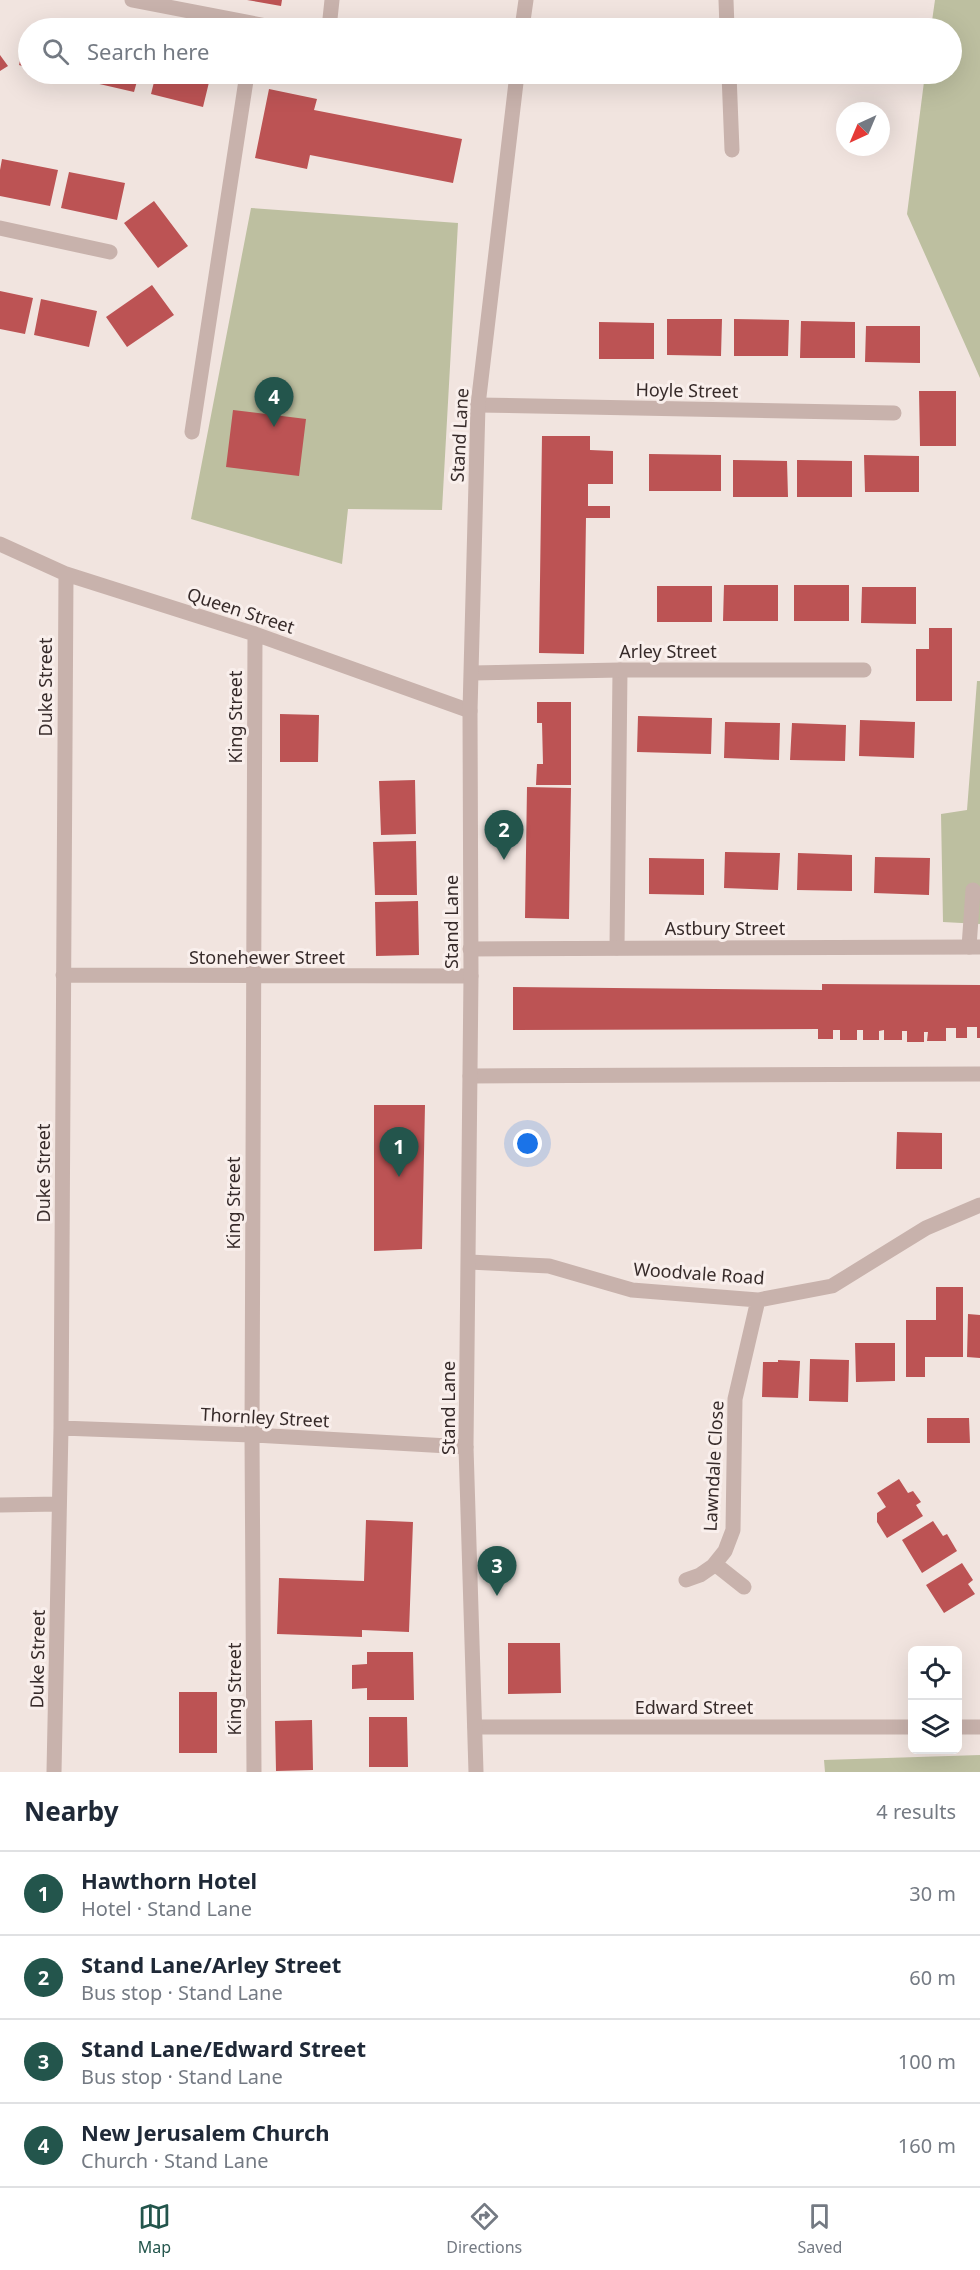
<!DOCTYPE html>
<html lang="en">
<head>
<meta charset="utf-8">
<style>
	:root { --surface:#fff; --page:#f2f2f3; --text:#1f2937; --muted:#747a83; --line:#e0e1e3; --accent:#23554c }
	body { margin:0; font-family:"Noto Sans",sans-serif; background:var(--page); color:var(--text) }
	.controls { position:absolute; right:18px; bottom:18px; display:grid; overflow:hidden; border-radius:9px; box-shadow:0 6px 24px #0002 }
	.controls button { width:54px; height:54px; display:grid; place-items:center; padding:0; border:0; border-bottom:2px solid var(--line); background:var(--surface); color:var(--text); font:30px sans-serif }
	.compass { position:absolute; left:836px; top:102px; width:54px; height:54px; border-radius:50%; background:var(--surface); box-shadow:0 6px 24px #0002; rotate:224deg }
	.you { position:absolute; left:528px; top:1144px; width:21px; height:21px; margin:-15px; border:4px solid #fff; border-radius:50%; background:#1a73e8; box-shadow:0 0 0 9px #1a73e833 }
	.badge { display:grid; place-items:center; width:39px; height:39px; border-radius:50%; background:var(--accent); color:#fff; font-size:20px; font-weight:700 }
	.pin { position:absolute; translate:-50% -50px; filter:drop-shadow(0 2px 3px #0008) }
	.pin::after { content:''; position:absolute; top:32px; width:21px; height:18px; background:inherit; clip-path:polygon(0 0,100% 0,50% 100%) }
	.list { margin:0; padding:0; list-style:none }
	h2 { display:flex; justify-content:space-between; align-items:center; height:78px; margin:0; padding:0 24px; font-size:26px }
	h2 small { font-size:20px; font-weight:400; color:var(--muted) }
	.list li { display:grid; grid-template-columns:39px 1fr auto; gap:18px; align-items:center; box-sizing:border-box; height:84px; padding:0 24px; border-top:2px solid var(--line) }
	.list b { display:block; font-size:22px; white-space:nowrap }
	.list p { margin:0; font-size:20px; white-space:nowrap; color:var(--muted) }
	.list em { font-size:20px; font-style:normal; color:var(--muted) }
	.icon { flex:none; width:33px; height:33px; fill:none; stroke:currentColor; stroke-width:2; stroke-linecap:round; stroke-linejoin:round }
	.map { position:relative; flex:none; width:980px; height:1772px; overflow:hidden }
	.search { position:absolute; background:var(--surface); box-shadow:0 6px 24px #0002; left:18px; right:18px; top:18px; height:66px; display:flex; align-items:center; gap:15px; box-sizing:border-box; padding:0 21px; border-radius:33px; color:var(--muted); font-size:22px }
	.sheet { height:414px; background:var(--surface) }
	nav { display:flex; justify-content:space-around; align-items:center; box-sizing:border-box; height:84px; border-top:2px solid var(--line); background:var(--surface); font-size:16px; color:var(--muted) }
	nav a { display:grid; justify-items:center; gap:3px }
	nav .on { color:var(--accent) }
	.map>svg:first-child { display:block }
	.green { fill:#bdbfa0 }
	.building { fill:#bc5354 }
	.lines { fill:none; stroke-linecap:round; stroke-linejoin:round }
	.service { stroke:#c8b2ac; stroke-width:15 }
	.minor { stroke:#c8b2ac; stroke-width:15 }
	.tertiary { stroke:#c8b2ac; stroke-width:15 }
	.labels { text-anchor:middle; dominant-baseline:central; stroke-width:6; stroke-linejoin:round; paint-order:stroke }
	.street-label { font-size:18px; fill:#372b2a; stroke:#f9efec }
</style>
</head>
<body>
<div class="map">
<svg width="980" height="1772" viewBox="0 0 980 1772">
	<rect width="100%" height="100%" fill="#f1e4df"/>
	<path class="green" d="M935,0H980V378L907,214L925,74H952V28H931Z
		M251,208L458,223L442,510L348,509L342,564L191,519Z
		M977,681H980V924L943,922L941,814L967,810Z
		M980,1755V1772H825L824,1760Z"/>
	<path class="building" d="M247,0H282L281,6Z
		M28,29V68L19,65Z
		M0,55L8,66L0,71Z
		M83,74H139L134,92L82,80Z
		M156,74H211L203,107L151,94Z
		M269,89L317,99L314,110L462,139L453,183L310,155L307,169L255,158Z
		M2,159L58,170L50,206L0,196V170Z
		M69,172L125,183L117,220L61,208Z
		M154,201L188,246L158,268L124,223Z
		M152,285L174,315L127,347L106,317Z
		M0,291L33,298L25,334L0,329Z
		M41,299L97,311L89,347L34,335Z
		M667,319H722L721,356L667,355Z
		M734,319L789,320L788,356H734Z
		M801,321L855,322V358H800Z
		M599,322L654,323V359H599Z
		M866,326H920V363L865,362Z
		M919,391H956V446H920Z
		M233,410L306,419L299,476L226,467Z
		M542,436H590V450L613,451V484H588V506H610V518H586L584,654L539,653Z
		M649,454L721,455V491H649Z
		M864,455L919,456V492H865Z
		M733,460L787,461L788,497H733Z
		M797,460L852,461V497H797Z
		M724,585H778V621H723Z
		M794,585H849V621H794Z
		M657,586H712V622H657Z
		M862,587H916V624L861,623Z
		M929,628H952V701H916V649H929Z
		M537,702H571V785H536L537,764H543L542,723H537Z
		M280,714L319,715L318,762H280Z
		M638,716L712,718L711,754L637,752Z
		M860,720L915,722L914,758L859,756Z
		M725,722L780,723L779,760L724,758Z
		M792,723L846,725L845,761L790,760Z
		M415,780L416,834L381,835L379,781Z
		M527,787L571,788L569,919L525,918Z
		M416,841L417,895H375L373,842Z
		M725,852L780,853L778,890L724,888Z
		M798,853L852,855V891L797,890Z
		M875,857L930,858L929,895L874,893Z
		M649,858L704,859V895L649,894Z
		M418,901L419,955L376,956L375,902Z
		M822,984L980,985V1038H977V1027H967V1038H956V1028H946V1041H927L928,1032H924V1042H907V1031H902V1040H884V1030L879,1031V1040H863V1030H857V1040H840V1030H833V1039H818V1029L513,1030V987L822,990Z
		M374,1105H425L422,1249L374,1251Z
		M897,1132L942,1133V1169H896Z
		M936,1287H963V1357H925V1377H906V1320H936Z
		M968,1314L980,1315V1358L967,1357Z
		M855,1343H895V1381L856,1382Z
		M810,1359L849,1360L848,1402L809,1401Z
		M778,1360L800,1361L798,1398L762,1397L763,1362H778Z
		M927,1418H969L970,1443H927Z
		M899,1479L908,1493L913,1491L921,1502L916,1505L923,1516L887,1538L877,1522V1513L886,1507L877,1493Z
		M366,1520L413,1522L409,1632L362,1630V1637L277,1634L279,1578L364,1581Z
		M933,1521L943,1536L947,1534L957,1551L922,1573L902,1540Z
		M962,1563L973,1580L968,1584L975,1594L944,1613L926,1585Z
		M508,1643H560L561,1693L508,1694Z
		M367,1652H413L414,1700H367V1688L352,1689V1665L367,1664Z
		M179,1692H217V1753H179Z
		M369,1717H407L408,1767H369Z
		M312,1720L313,1770L276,1771L275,1721Z"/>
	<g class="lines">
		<path class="service" d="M329,28L332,0
			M192,432L247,74
			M969,947L973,890
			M617,948L620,670
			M470,1076L980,1074"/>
		<path class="minor" d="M132,0L277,28
			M726,0L727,28
			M729,74L732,150
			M0,228L110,252
			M478,405L894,413
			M0,544L66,574L255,634L470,711
			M472,673L620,670H864
			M470,949L980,947
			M63,975L471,976
			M469,1262L549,1266L632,1290L758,1300L832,1286L926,1228L980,1205
			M61,1428L252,1435L466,1447
			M0,1505L59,1504
			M715,1564L744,1587
			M686,1580L700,1575L713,1566L725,1551L733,1530L735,1399L758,1300
			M475,1727H912
			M958,1727H980
			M54,1772L61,1428L66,574
			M254,1772L252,1435L255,634"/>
		<path class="tertiary" d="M522,28L526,0
			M476,1772L466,1447L471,976L470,711L478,405L517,74"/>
	</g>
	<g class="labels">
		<g class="street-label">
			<text transform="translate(687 390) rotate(1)">Hoyle Street</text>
			<text transform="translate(459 435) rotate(-87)">Stand Lane</text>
			<text transform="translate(241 610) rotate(18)">Queen Street</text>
			<text x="668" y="651">Arley Street</text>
			<text transform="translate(45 687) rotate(-90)">Duke Street</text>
			<text transform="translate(235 717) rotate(-90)">King Street</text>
			<text transform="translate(451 922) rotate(-90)">Stand Lane</text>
			<text x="725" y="928">Astbury Street</text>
			<text x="267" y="957">Stonehewer Street</text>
			<text transform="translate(43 1173) rotate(-90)">Duke Street</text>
			<text transform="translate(233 1203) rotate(-90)">King Street</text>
			<text transform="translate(699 1273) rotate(4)">Woodvale Road</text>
			<text transform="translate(448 1408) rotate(-90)">Stand Lane</text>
			<text transform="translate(265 1417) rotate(3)">Thornley Street</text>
			<text transform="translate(713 1466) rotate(-87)">Lawndale Close</text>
			<text transform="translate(37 1659) rotate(-89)">Duke Street</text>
			<text transform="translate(234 1689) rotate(-90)">King Street</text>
			<text x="694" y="1707">Edward Street</text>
		</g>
	</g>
</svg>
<div class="controls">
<button><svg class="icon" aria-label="locate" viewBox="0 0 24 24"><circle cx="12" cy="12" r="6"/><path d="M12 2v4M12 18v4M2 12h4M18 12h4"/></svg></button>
<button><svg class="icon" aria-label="layers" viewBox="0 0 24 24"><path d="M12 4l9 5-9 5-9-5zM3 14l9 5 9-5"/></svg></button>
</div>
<svg class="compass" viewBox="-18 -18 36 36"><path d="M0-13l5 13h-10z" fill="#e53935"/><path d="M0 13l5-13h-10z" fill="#747a83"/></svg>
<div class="you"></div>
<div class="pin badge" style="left:399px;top:1177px">1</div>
<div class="pin badge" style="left:504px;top:860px">2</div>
<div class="pin badge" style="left:497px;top:1596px">3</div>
<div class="pin badge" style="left:274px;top:427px">4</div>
<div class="search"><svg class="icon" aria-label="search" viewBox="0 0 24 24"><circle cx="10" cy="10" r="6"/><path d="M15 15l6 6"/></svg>Search here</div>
</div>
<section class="sheet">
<h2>Nearby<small>4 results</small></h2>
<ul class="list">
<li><span class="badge">1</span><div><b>Hawthorn Hotel</b><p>Hotel · Stand Lane</p></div><em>30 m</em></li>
<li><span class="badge">2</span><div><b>Stand Lane/Arley Street</b><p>Bus stop · Stand Lane</p></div><em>60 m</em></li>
<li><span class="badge">3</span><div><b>Stand Lane/Edward Street</b><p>Bus stop · Stand Lane</p></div><em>100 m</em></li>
<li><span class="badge">4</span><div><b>New Jerusalem Church</b><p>Church · Stand Lane</p></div><em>160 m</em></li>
</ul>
</section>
<nav>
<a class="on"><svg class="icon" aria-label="map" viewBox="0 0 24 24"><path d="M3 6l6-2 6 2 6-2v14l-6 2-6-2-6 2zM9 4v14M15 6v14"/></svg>Map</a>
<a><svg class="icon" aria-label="directions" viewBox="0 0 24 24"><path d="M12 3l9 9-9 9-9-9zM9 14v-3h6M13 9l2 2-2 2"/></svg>Directions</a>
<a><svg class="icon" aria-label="saved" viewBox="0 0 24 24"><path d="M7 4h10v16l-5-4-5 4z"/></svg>Saved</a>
</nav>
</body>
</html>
